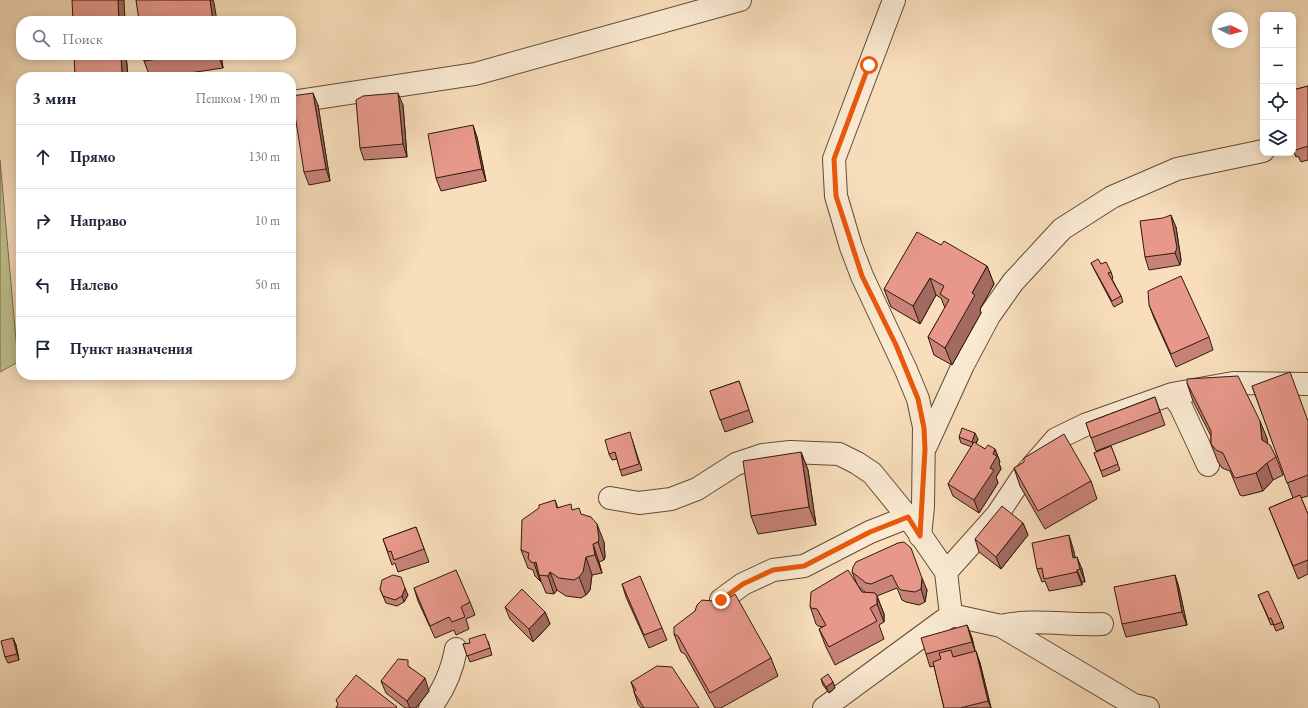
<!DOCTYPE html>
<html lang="ru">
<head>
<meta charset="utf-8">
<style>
	:root { --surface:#fff; --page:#f2f2f3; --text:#1f2937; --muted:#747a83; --line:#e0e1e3 }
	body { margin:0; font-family:"EB Garamond",serif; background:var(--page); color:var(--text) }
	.controls { position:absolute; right:12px; top:12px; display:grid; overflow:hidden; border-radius:8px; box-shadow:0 2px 10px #0003 }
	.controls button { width:36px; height:36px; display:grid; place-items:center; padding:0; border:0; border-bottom:1px solid var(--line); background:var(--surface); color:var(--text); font:20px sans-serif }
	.compass { position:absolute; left:1212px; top:12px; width:36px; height:36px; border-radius:50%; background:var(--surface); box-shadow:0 2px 10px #0003; rotate:95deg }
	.stop { position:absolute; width:12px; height:12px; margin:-9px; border:3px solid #ea580c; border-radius:50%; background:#fff }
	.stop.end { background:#ea580c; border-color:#fff; box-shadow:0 1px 4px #0008 }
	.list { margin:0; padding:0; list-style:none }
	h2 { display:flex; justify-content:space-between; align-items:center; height:52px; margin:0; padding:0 16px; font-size:17px }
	h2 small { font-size:13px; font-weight:400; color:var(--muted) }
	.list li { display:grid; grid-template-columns:26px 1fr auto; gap:12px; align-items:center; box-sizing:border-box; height:64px; padding:0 16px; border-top:1px solid var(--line) }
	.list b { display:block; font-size:15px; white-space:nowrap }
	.list em { font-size:13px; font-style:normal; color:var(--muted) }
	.icon { flex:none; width:22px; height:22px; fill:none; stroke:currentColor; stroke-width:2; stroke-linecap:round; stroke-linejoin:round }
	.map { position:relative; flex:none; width:1308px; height:708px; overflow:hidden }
	.search { position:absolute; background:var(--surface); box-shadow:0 2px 10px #0003; left:16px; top:16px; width:280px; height:44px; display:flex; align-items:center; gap:10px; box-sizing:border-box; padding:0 14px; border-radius:16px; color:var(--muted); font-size:15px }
	.panel { position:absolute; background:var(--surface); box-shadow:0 2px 10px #0003; left:16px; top:72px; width:280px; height:308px; border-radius:16px }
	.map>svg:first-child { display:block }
	.green { fill:#bfc18f; stroke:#786e4e }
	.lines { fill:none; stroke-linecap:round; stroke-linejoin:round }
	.minor-casing { stroke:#624b38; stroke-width:24 }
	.minor { stroke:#faead3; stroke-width:22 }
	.wall { fill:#c78377; stroke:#301a0d; fill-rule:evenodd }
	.shaded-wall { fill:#a26a61; stroke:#301a0d }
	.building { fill:#e7988a; stroke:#301a0d }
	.route { stroke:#ea580c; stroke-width:5 }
</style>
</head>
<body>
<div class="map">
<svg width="1308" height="708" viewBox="0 0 1308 708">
	<rect width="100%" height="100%" fill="#f8debb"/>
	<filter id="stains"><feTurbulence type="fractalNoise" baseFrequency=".005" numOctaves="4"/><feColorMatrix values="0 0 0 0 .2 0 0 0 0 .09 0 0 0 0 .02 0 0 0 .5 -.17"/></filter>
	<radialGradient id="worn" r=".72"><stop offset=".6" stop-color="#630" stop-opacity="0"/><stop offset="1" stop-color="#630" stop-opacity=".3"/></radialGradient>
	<path class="green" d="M0,160L18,362L0,372Z"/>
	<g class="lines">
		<g class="minor-casing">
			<path id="minor" d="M894,0L834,159L836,196L851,247L862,276L906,370L918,399L924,427L923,507L920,536
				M291,102L475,74L740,0
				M1172,394L1181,407L1208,465
				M926,446L963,365L989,316L1013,282L1062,229L1112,197L1177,169L1263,151
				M610,498L639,503L671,499L697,489L736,464L763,455L790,452L839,454L857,463L872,473L908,517L946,572L951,615
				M946,572L997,515L1021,479L1056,439L1087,424L1172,394L1233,383L1308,384
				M721,600L743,584L773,570L804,566L870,532L908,517
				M1001,626C1034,618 1069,626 1102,624
				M430,708C444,690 452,671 456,649
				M824,708L951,615L1001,626L1134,705L1148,708"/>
		</g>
		<use href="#minor" class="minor"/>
	</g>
	<path class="wall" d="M74,55H126L128,77H76Z
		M143,55H221L223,68L162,77H150L144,61Z
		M1308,86V160L1301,162L1298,156L1296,157L1293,150V90Z
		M318,105L330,181L309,185L304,172Z
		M403,105L407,157L364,160L360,148Z
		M477,137L486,181L441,191L436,178Z
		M1176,227L1181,260L1180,265L1149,270L1145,257Z
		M941,245L987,266L994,284L980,309L981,313L952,365L934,355L928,337L945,308L941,298L936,295L920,324L891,307L884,289Z
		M1091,263L1101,264L1111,272L1113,278L1112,279L1121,296L1123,302L1114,307L1094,269Z
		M1149,305L1209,337L1213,350L1176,367L1154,318Z
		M739,381L753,422L725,432L710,391Z
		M1187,383L1267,438V443L1276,457L1283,475L1273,480L1263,491L1243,496L1240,495L1230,471L1222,468L1218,462L1211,444V436L1193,401Z
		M1252,386L1308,421V496L1301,498L1308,514V574L1298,579L1269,508L1293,498Z
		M1155,397L1165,425L1096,451L1086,423Z
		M959,437L978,439L976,444L985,449H995L1000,462L999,463L1001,469L996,477L998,483L979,513L953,496L948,484L972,447L961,443Z
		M632,439L642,470L622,476L617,459L612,460L609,454Z
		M1111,446L1120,470L1103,477L1094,453Z
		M801,452L808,470L816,525L758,534L751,516Z
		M1014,468L1091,481L1097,499L1045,529L1020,486Z
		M555,500L558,508L573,510L581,514L604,542L605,557L604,560L599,562L602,573L592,575L590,590L586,595L581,598L566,596L557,590L554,594L546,593L541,581H540L535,576L533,570L528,568L521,550Z
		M1023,523L1028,535L1001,569L979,552L975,539Z
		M416,527L429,562L398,572L395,563L392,565L383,539Z
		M898,543L927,590L925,602L919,605L906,602L902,600L897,588L877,596L884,614V622L879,625L884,639L835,665L826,647L819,629L823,627L818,626L816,624L810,606L857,584L852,572ZM857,585L866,593L862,592Z
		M1073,548L1075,557L1082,569L1085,582H1082V585L1049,591L1045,581L1042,582L1037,569Z
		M1175,575L1179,588L1187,625L1126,637L1122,624Z
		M622,584L662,628L667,640L649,648L626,597Z
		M414,588L470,602L475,615L466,619L469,629L456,635L454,630L435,638L418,601Z
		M380,589L408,595L404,602L397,606L386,603Z
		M1258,595L1282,622L1284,628L1276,631L1273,624L1271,625Z
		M729,598L771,658L778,676L721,708H715L685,654L681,652L674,634L695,611L712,601Z
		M505,607L545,612L550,624L533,642L510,619Z
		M967,625L972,638L975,651L980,663L991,708H944L934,666L930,667L926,654Z
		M13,638L16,645L19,660L8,663L5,657Z
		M488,641L492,655L470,662L463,644Z
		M410,667L429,691L416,708H405L386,693L381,681Z
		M821,679L833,682L835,688L829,693L823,685Z
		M631,682L699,708H641L638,704L634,692V691Z"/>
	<path class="shaded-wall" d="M118,0H124L125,21H119Z
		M210,0H213L214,3L217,21H213Z
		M121,55H126L128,77H123L122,74Z
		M218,55H221L223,68Z
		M313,93L318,105L330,181L326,169Z
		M398,93L403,105L407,157L403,144Z
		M473,125L477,137L486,181L482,169Z
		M1171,215L1176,227L1181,260L1180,265L1175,253Z
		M987,266L994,284L980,309L981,313L952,365L945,348L972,293Z
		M930,278L936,295L920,324L913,306Z
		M1260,421L1267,438L1269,458L1262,440Z
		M975,433L978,439L974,448L972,442Z
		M995,449L1000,462L999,463L1001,469L996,477L998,483L979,513L974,500L993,454Z
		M801,452L808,470L816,525L809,507Z
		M1267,463L1273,480L1263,491L1256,473Z
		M1023,523L1028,535L1001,569L996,557Z
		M597,524L604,542L605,557L604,560L598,542Z
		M1069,535L1073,548L1078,570L1073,558Z
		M593,544L599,562L602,573L595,555Z
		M586,557L592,575L590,590L586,595L579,577Z
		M1077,557L1082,569L1085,582L1080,569Z
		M536,562L539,575L541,581H540L534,563Z
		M1077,570L1082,582V585L1077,572Z
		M550,572L557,590L554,594L548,576Z
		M1175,575L1179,588L1187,625L1182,612Z
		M922,578L927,590L925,602L921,589Z
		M405,588L408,595L404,602L402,596Z
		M877,596L884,614V622L877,604Z
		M545,612L550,624L533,642L529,629Z
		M967,625L972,638L976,654L972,642Z
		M13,638L16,645L19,660L17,654Z
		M976,651L980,663L991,708L988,701Z
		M425,678L429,691L416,708H410L407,701Z
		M833,682L835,688L829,693L826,687Z"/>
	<path class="building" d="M72,0H118L119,21H73Z
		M136,0H210L213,21H139Z
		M74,55H121L122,74L75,76Z
		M143,55H185L144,61Z
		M1308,86V146L1296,150L1294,143H1293V90Z
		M313,93L326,169L304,172L292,96Z
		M398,93L403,144L360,148L356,100L363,96Z
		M473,125L482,169L436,178L428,134Z
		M1171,215L1177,248L1175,253L1145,257L1140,221L1163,218Z
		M917,232L941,245L944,241L987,266L972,293L975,295L945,348L928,337L949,300L940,294L944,286L930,278L913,306L884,289Z
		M1098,259L1101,264L1106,262L1111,272L1108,273L1121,296L1112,301L1091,263Z
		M1181,276L1209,337L1171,354L1149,305L1148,291Z
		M1290,372L1308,421V475L1287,483L1252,386Z
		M1238,376L1260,421L1262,440L1270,445L1276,457L1267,463L1256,473L1236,478L1234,477L1223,453L1216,450L1211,444V431L1187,383V379Z
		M739,381L749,410L720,420L710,391Z
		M1155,397L1160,412L1091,438L1086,423Z
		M962,428L975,433L972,442L959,437Z
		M630,432L639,464L620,470L615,452L609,454L605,440Z
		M1064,434L1091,481L1038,511L1014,468L1024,462V458Z
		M974,442L985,449L988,445L995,449L993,454L997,456L990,468L994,470L974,500L948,484Z
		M1111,446L1118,464L1101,471L1094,453Z
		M801,452L809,507L751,516L743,461Z
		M1300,495L1308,514V560L1293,566L1269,508Z
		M555,500L557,508L571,504L572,510L579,508L581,514L591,517L597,524L599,539L598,542L593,544L595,555L586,557L583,572L579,577L574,580L559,578L550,572L548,576L539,575L536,562L534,563L531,562L528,558L529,553L521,550L522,520L539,508V505Z
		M1002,506L1023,523L996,557L975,539Z
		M416,527L424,549L394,560L391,551L388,552L383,539Z
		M1069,535L1073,558L1077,557L1080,569L1077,570V572L1044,579L1042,568L1037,569L1032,543Z
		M904,542L911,548L922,578L921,589L915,592L901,590L898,587L892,575L871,584L866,583L852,572L853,567L856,562L898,543Z
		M456,570L470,602L461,607L465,617L452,622L449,617L430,626L414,588Z
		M848,570L862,592L875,593L877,596V604L870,608L877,621L829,647L819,629L826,625L817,609L811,608L810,606L811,592Z
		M393,575L401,577L405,588L402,596L395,600L383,596L380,589L382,580Z
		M1175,575L1182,612L1122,624L1114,587Z
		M640,576L662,628L644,635L622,584Z
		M522,589L545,612L529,629L505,607Z
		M1268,591L1282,622L1274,625L1271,618L1269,619L1258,595Z
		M726,593L729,598L735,594L771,658L710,693L678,636L674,634V627L695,611L697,605L702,600L712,601Z
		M967,625L972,642L926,654L921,638Z
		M485,634L490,648L467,656L463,644L470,643L469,639Z
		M13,638L17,654L5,657L1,641Z
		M951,650L953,657L976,651L988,701L960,708H944L933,662L941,659L939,653Z
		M398,659L408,660V666L425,678L407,701L381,681Z
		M657,666L672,667L699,708H644L634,692L636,690L631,682Z
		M828,674L833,682L826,687L821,679Z
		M356,675L397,707L396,708H336L338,704L336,700Z"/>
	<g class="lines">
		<path class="route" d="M721,600L743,584L773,570L804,566L870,532L908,517L920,536L925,449L924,428L918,399L896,345L862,276L836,196L834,159L869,65"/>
	</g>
	<rect width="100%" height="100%" filter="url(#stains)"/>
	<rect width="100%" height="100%" fill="url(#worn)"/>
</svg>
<div class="controls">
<button>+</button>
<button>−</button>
<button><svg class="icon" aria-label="locate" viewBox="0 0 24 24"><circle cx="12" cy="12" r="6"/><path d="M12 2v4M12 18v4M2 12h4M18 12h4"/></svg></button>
<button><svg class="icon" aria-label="layers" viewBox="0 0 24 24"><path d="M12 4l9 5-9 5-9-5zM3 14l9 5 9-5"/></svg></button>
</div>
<svg class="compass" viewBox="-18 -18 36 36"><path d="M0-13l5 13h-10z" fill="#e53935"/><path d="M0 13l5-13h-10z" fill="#747a83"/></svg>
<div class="stop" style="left:869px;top:65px"></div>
<div class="stop end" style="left:721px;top:600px"></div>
<div class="search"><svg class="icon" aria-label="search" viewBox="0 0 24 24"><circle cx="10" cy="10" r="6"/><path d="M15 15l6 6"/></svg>Поиск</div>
<section class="panel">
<h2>3 мин<small>Пешком · 190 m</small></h2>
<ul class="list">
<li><svg class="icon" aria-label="ahead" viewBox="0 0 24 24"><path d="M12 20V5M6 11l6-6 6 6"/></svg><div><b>Прямо</b></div><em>130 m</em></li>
<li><svg class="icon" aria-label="right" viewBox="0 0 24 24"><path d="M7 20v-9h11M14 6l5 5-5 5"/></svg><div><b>Направо</b></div><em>10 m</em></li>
<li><svg class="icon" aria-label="left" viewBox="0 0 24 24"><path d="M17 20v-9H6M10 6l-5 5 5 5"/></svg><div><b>Налево</b></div><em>50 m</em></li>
<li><svg class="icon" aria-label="arrive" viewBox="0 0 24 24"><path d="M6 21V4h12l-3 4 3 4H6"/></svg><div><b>Пункт назначения</b></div></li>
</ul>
</section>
</div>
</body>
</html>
